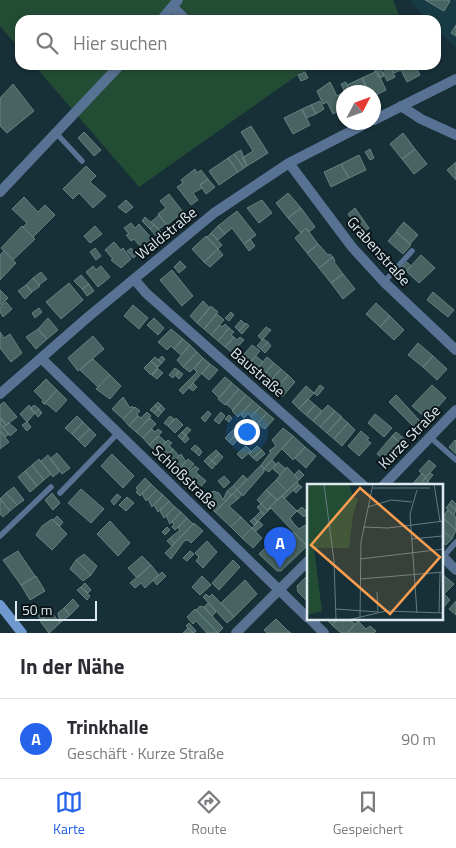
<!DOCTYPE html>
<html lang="de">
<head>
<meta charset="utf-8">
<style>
	:root { --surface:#fff; --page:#f7f7f7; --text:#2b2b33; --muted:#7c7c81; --line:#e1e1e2; --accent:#2563eb }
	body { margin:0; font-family:"Titillium Web",sans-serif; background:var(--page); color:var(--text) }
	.compass { position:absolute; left:336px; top:85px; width:45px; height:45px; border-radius:50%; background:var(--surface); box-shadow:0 1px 4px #0004; rotate:49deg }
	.scale { position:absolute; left:15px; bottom:12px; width:82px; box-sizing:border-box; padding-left:5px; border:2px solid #dceaef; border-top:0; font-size:14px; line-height:18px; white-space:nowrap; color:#dceaef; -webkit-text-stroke:4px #0b1519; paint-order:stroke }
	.you { position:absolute; left:246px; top:431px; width:18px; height:18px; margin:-12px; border:4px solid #fff; border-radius:50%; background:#1a73e8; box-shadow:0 0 0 8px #1a73e833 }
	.badge { display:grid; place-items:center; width:32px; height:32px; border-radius:50%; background:var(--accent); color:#fff; font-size:16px; font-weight:700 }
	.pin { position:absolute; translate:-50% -41px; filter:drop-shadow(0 1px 2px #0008) }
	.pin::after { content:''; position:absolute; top:26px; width:18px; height:15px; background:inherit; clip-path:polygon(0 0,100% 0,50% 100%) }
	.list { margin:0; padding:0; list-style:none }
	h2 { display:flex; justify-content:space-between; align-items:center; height:65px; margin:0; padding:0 20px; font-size:21px }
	h2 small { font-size:16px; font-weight:400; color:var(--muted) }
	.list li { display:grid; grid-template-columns:32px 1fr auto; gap:15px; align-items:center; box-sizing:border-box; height:80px; padding:0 20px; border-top:1px solid var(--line) }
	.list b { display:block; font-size:19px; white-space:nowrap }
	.list p { margin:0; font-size:16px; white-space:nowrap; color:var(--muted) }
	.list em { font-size:16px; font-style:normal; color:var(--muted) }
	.icon { flex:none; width:28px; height:28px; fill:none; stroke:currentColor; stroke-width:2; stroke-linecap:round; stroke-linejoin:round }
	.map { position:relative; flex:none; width:456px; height:633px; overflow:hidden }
	.search { position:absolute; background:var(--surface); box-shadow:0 1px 4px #0004; left:15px; right:15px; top:15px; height:55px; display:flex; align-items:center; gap:12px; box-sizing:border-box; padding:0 18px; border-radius:15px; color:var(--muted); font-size:19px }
	.sheet { height:145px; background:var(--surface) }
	nav { display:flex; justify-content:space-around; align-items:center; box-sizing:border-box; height:70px; border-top:1px solid var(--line); background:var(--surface); font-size:14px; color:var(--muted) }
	nav a { display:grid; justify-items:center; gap:2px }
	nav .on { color:var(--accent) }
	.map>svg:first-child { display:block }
	.built { fill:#183a44 }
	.green { fill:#234c35 }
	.building { fill:#486462; stroke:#658280 }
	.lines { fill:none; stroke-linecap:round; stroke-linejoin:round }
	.lane { stroke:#587294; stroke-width:5.5 }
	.street { stroke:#587294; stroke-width:10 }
	.secondary { stroke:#709acf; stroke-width:10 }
	.labels { text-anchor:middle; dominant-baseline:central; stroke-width:4; stroke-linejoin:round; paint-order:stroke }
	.street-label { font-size:15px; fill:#dceaef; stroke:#0b1519 }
	.inset-road { fill:none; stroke:#667a81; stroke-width:1 }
	.view { fill:#fb9e50; fill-opacity:0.15; stroke:#fb9e50; stroke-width:2.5 }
	.inset-edge { fill:none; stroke:#dceaef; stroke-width:2.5 }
</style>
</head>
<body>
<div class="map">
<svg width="456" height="633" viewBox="0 0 456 633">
	<rect width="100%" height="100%" fill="#172f37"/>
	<path class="built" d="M410,0H456V47L436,30V20H426Z"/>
	<path class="green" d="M0,0H393L401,20H20V49L0,26Z
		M34,65H320L302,72L139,187Z"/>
	<path class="building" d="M425,0H449L450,1L444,11Z
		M456,25V36L451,33Z
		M379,65L384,76L380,78L373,69Z
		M393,65H415L420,75L407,82L401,70L394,73L391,68Z
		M391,68L395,77L387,81L383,72Z
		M377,71L386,90L374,96V92H369L362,78Z
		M305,72L308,78L301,81L298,75Z
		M362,78L369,92H351L347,85Z
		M330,82L337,96L340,94L344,100V108L333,114L327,102L323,104L317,91Z
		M346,82L347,85L351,92H345L341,84Z
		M13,84L34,111L7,133L0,126V98Z
		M320,101L324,109L316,114L311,105Z
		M311,105L316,114L306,118L302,109Z
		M302,109L310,125L293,134L284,118Z
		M251,126L268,153L247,166L242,158L253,151L241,132Z
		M84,132L101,150L94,156L78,138Z
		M403,133L415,149L402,159L390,144Z
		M370,149L374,158L370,160L365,152Z
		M415,149L427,164L414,174L402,159Z
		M241,150L247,166L244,168L234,154Z
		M234,154L244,168L238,172L228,158Z
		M359,155L366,170L349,178L341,164Z
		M228,158L238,172L219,185L209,171Z
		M456,162V180L447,170Z
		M341,164L349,178L331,187L324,172Z
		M86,166L96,176L90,182L106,196L93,208L79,193L73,199L63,189Z
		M195,169L197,173L201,170L208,179L200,185L202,188L193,193L198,200L191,205L177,187L183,183L181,180Z
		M208,179L215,187L206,194L200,185Z
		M288,193L301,208L288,218L276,203Z
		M169,194L183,212L167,225L158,214L166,208L160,201Z
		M24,197L38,212L45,205L55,215L33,237L23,227L27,223L12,209Z
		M126,200L133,207L126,213L118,207Z
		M262,200L272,213L259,223L247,208Z
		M301,208L315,227L309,232L306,228L301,233L288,218Z
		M355,208L369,228L362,233L348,214Z
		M237,211L256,235L244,244L232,228L225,234L218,226Z
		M159,215L166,224L159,229L151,222Z
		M145,217L154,225L150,229L142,221Z
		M404,222L418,235L410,244L396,231Z
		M131,223L135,228L139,224L153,240L143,250L134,239L131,241L126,235L129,234L124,228Z
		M154,225L162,233L157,237L150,229Z
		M22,226L35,239L13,260L1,248Z
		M95,226L102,234L90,243L84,236Z
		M218,226L225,234L218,240L211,233Z
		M306,228L318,244L307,253L295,238Z
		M396,232L411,245L403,254L388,241Z
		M211,233L222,245L218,249L207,237Z
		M206,236L218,249L204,262L192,249Z
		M250,239L255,246L249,251L244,244Z
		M114,242L121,250L123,248L131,259L121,268L111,260L113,259L105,250Z
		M318,244L328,255L330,254L333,257L319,268L307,253Z
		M95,248L101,256L96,260L90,252Z
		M131,248L137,255L133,258L127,251Z
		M218,249L223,255L210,267L204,262Z
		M4,251L16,263L0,280V255Z
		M421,255L435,268L419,283L406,271Z
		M333,257L335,261L334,262L343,274L331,283L319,268Z
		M180,261L186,267L179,273L174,267Z
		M407,262L411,266L405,273L401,268Z
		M93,266L96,270L101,266L110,277L98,287L86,272Z
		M172,270L193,296L182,306L160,280Z
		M41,272L47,279L39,285L33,278Z
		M343,274L355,289L343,299L331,283Z
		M81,275L89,284L82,289L74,281Z
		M33,278L40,286L32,292L26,285Z
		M69,283L83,300L61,319L46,302Z
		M89,284L94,291L87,296L82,289Z
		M26,285L32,292L25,299L18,291Z
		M0,290L8,298L1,305L0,303Z
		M433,292L454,310L448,317L427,300Z
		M203,301L210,308L197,323L190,316Z
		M6,302L12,309L3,317L0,312V307Z
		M376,303L390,316L380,327L366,314Z
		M133,305L148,318L139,329L124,316Z
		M211,306L218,312L204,329L197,323Z
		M39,308L42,312L35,318L32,313Z
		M231,312L234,315L229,321L225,318Z
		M217,314L224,320L211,335L204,329Z
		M390,316L404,330L394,340L380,327Z
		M48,318L58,330L47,339L38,329Z
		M154,318L164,328L158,335L147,325Z
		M241,320L245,324L239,331L235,327Z
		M246,323L249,326L242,334L239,331Z
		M225,324L229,328L218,341L211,335L220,325L222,327Z
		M266,327L271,330L262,340L258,336Z
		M229,328L234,332L231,335L234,337L225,347L218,341Z
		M38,329L47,339L36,349L26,337Z
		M171,329L183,339L174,349L171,346L167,350L158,342Z
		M0,332L4,338L10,334L22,353L11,362L0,348Z
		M93,336L104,349L78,371L68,358Z
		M234,337L237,340L240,337L244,340L232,353L225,347Z
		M183,339L190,345L181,355L174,349Z
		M263,339L268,342L261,349L257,346Z
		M268,342L271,346L265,353L261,349Z
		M418,343L433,356L423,367L408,355Z
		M190,345L197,352L183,367L177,360Z
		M252,345L260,351L247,366L240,359Z
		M197,352L203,358L190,372L183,367Z
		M162,356L165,359L162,363L158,360Z
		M256,356L263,362L254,372L247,366Z
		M433,356L447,369L437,380L423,367Z
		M155,357L162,363L158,367L151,361Z
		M267,357L274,363L261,378L254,372Z
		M203,358L210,364L183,394L179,390L197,372L194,369Z
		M93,359L110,375L98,387L80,370Z
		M151,361L158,368L151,375L144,368Z
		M274,363L281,369L268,384L261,378Z
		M210,364L218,370L209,380L202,374Z
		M175,368L179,371L173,378L169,375Z
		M158,369L163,373L157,379L152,375Z
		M281,369L288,375L275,390L268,384Z
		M179,371L183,374L179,379L176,376Z
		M110,375L121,386L110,399L96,389Z
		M288,375L295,382L282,397L275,390Z
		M225,377L232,383L219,398L212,391Z
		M46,379L57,390L44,404L42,402L43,400L34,391Z
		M193,383L197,387L193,391L189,388Z
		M232,383L239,389L225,405L218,399Z
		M320,385L324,388L317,396L314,393Z
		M432,385L446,398L427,419L412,406Z
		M306,386L314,393L299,409L292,402Z
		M239,389L246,395L233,410L226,404Z
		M57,390L67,400L56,412L47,404H44Z
		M246,395L253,401L238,417L232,411Z
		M396,395L420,421L414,427L389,402Z
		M123,397L130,408L132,406L134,408L123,419L112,409Z
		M308,399L315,405L306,415L299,409Z
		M253,401L260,407L251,417L248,414L244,418L241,415Z
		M4,402L17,417L6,425L0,418V405Z
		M158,402L161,405L158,409L155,405Z
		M29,405L35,413L27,422L20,414Z
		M34,405L39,409L35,413L30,409Z
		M155,405L158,409L154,413L150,410Z
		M161,405L165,409L162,412L158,409Z
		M315,405L322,411L313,421L306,415Z
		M328,405L335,411L320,427L313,421Z
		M135,407L140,411L137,414L138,416L129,426L123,419Z
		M260,407L267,413L257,424L251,417Z
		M39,409L42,413L38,417L35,413Z
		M158,409L162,412L158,417L154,413Z
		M208,411L211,414L205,422L201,418Z
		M335,411L342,417L327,433L320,427Z
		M147,412L151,416L136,432L129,426L138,416L141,418Z
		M221,412L225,416L219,424L214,420Z
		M267,413L274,419L265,429L257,424Z
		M375,414L392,428L384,437L368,423Z
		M229,415L232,418L229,422L225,419Z
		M77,416L83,422L72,434L65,428Z
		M170,416L174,419L168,426L164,423Z
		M341,417L348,423L334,439L327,433Z
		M1,418L6,425L3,427L0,424Z
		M150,418L156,424L143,438L136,432Z
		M176,418L183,425L175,433L168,426Z
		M27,422L31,427L27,431L22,425Z
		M83,422L90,429L78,440L72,434Z
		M9,423L17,430L10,436L3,427Z
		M348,423L355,430L342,446L334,439Z
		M0,424L9,434L5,437L0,431Z
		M239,424L243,427L229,442L225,438Z
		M187,427L191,430L186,435L182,432Z
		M243,427L246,430L233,445L229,442Z
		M283,428L293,436L264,469L261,465L271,452L269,451L276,446L272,440Z
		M90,429L96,435L85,447L78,440Z
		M152,429L155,432L158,429L162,432L149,445L143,438Z
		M0,431L9,442L0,449Z
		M361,431L369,438L367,440L371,443L359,456L348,446Z
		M182,432L186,435L182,440L178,436Z
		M396,432L407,441L403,445L392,436Z
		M249,433L253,436L249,441L246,437Z
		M186,435L189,439L185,443L182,440Z
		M159,436L166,442L157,452L149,445Z
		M293,436L305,447L293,460L282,449Z
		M392,436L404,446L389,464L377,454Z
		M168,440L172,443L169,446L173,449L164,459L157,452Z
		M455,440L456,441V454L449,447Z
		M195,445L199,448L195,452L191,449Z
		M246,446L251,451L242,459L237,454Z
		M257,446L262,450L253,458L249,454Z
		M305,447L316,456L306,468L295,458Z
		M199,448L202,452L199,456L195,452Z
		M173,449L179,456L170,465L164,459Z
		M216,450L219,453L212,461L208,457Z
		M262,450L265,454L257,461L253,458Z
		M57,453L70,468L62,474L50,459Z
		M219,453L223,457L216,465L212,461Z
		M112,454L134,476L123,488L101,466Z
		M181,454L186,462L177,471L170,465Z
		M48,455L60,471L53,477L41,461Z
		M208,457L212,461L208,465L204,461Z
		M39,459L51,474L44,480L32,465Z
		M188,459L194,464L183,478L177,471Z
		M272,460L276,464L269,472L264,469Z
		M429,460L436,466L426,477L419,471Z
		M212,461L216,464L212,469L208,465Z
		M278,462L286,469L280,475L273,469Z
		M32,465L44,480L37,486L25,471Z
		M261,465L264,469V472L243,496L237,490Z
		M195,466L199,469L196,472L199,475L190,484L183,478Z
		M287,467L299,480L287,491L276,480Z
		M299,470L304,475L299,480L294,475Z
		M25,471L37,486L30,492L18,477Z
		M422,473L426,477L419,486H411Z
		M430,473L433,475L428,481L425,478Z
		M199,475L206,481L197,491L190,484Z
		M243,475L247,479L237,490L233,486Z
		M224,476L230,482L224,488L218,481Z
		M145,478L151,484L140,496L136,492L138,490L136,488Z
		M425,478L429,482L426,486H419Z
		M276,480L287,491L277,500L266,490Z
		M297,482L299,485L285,498L282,496Z
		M151,484L157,490L146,501L142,494Z
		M299,485L302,487L296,493L293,490Z
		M233,486L237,490L231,495L227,491Z
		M14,487L24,500L17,505L6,493Z
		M81,489L104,509L91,523L68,503Z
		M157,490L163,495L152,507L148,499Z
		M237,490L242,494L238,499L233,494Z
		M266,490L271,494L261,504L257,500Z
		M213,491L219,493L223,500L227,491L231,495L215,512L204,501Z
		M6,493L17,505L10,511L0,499Z
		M52,493L60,503L53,510L45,500Z
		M117,494L121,497L114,505L111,501Z
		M233,494L238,499L229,506L241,517L231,527L215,512Z
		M271,494L277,500L267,510L261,504Z
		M163,495L169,501L158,512L154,505Z
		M282,496L297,511L290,518L294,524L299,529L305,525L308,528L307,546L270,507Z
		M127,497L134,503L126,511L119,505Z
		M0,499L10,511L3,517L0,514Z
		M452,500L456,504V510L449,504Z
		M169,501L175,507L164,518L160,511Z
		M261,504L267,510L271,508L264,515L257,507Z
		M449,504L456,510L454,515L446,508Z
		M175,507L181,512L170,524L166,516Z
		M302,507L308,513L304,517L297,511Z
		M448,510L456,517V530L442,517Z
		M261,511L264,515L257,522L254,518Z
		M181,512L187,518L175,530L172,527L174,524L172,522Z
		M57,516L63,522L60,526L53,520Z
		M241,517L252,528L242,538L231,527Z
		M442,517L456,530L452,539L442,529Z
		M187,518L193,524L175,543L170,538L180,530L178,528Z
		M254,518L257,522L254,525L250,521Z
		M52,519L67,534L52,550L36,535L42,526Z
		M110,521L130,543L118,556L97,534Z
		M259,521L263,525L256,531L252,528Z
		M194,523L203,531L191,543L188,540L184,541L171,559L165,553Z
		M167,527L170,530L165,535L162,532Z
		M252,528L262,538L253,548L242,538Z
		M442,529L452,539L446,545L442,542Z
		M294,532L307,546L281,571H277L259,554L272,541L278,547Z
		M170,538L175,543L172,546L167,541Z
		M207,541L217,552L203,568L196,561L199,557L195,553Z
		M18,551L35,576L21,585L3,560Z
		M190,551L194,554L187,561L183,558Z
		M84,554L97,566L91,575L76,560Z
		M142,556L151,565L137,578L128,568Z
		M76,560L91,575L83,581L70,569Z
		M233,560L240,567L219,590L212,583Z
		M151,565L159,575L145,588L141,583L135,588L130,583Z
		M162,572L166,576L157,585L153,580Z
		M442,574L454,584L442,596Z
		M308,575V602L298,592L297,586Z
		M36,576L45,591L30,600L21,585Z
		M202,576L211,585L200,595L192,587Z
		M245,580L257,594L234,617L221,603Z
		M85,583L91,590L88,593L81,587Z
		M81,587L90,596L87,600L77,590Z
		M206,594L209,597L212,594L234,617L227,623L203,597Z
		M444,594L450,600L442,609V597Z
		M73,599L79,606L70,615L64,608Z
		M456,601V615L449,609Z
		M208,603L216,612L212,616L204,607Z
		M200,606L204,607L223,628L218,633L196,610Z
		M48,608L51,612L41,620L38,616Z
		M64,608L70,615L60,623L58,613Z
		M195,609L196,610L218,633H207L196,621L193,624L187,617Z
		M51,612L60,623L49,633L40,621Z
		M276,619L288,631L291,633H267L264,630Z
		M326,619H338L332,625Z
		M338,619H348L355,624L347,633H341L332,625Z
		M358,621L366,629L370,626L376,631L374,633H347Z
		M189,623L196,631L194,633L186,626Z
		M188,628L193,633H183Z"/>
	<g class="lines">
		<path class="lane" d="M57,134L82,161
			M384,282L412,251
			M431,438L456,460
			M60,493L118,433
			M0,536L51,487
			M443,557L456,542"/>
		<path class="street" d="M173,7L186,20
			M161,20L178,0
			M401,106L421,119L456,135
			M374,120L456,79
			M289,163L352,247L384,282L456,350
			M0,192L120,65
			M134,279L146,293L364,486
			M41,358L308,618
			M0,394L88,317L214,213L289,163L369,122
			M383,486L456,410
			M442,556L456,570
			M310,619L324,633
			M236,633L308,561"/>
		<path class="secondary" d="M0,605L22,633"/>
	</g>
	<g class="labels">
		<g class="street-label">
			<text transform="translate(166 233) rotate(-39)">Waldstraße</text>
			<text transform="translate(379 251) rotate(48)">Grabenstraße</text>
			<text transform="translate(258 372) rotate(41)">Baustraße</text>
			<text transform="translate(409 437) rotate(-46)">Kurze Straße</text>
			<text transform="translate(185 477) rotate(44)">Schloßstraße</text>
		</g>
	</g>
	<g transform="translate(307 484)">
		<rect width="136" height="136" fill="#172f37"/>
		<path d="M0,0H42L46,12L51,15L46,31L42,64H7L15,127L0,131Z" fill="#234c35"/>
		<path class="inset-road" d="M17,0L27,77L29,136M127,0L133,37M66,4H123M110,6L103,30L110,129M61,23L84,16L105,18M56,43L81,44L137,37M105,55L135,52M53,75L137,65M53,95L137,88M29,125L71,128L70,108M132,129L133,89M53,133L54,58L66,0M41,136L79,127L137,129"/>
		<path class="view" d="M53,4L133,73L83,130L4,61Z"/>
		<rect width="136" height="136" class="inset-edge"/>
	</g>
</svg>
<svg class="compass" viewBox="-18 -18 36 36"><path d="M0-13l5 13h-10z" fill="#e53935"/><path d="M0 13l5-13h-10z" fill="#7c7c81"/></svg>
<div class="scale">50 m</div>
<div class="you"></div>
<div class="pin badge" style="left:280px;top:568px">A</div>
<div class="search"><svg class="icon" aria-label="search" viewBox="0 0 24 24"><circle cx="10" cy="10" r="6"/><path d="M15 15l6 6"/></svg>Hier suchen</div>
</div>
<section class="sheet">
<h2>In der Nähe<small></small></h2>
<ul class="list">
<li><span class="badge">A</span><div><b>Trinkhalle</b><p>Geschäft · Kurze Straße</p></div><em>90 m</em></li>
</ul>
</section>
<nav>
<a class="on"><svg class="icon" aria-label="map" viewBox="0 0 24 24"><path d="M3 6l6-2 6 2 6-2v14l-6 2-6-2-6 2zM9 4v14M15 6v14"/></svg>Karte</a>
<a><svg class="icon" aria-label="directions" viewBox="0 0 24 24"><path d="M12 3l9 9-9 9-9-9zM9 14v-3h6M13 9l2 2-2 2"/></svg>Route</a>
<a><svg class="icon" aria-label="saved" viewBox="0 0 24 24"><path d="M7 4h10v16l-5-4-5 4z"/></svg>Gespeichert</a>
</nav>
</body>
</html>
